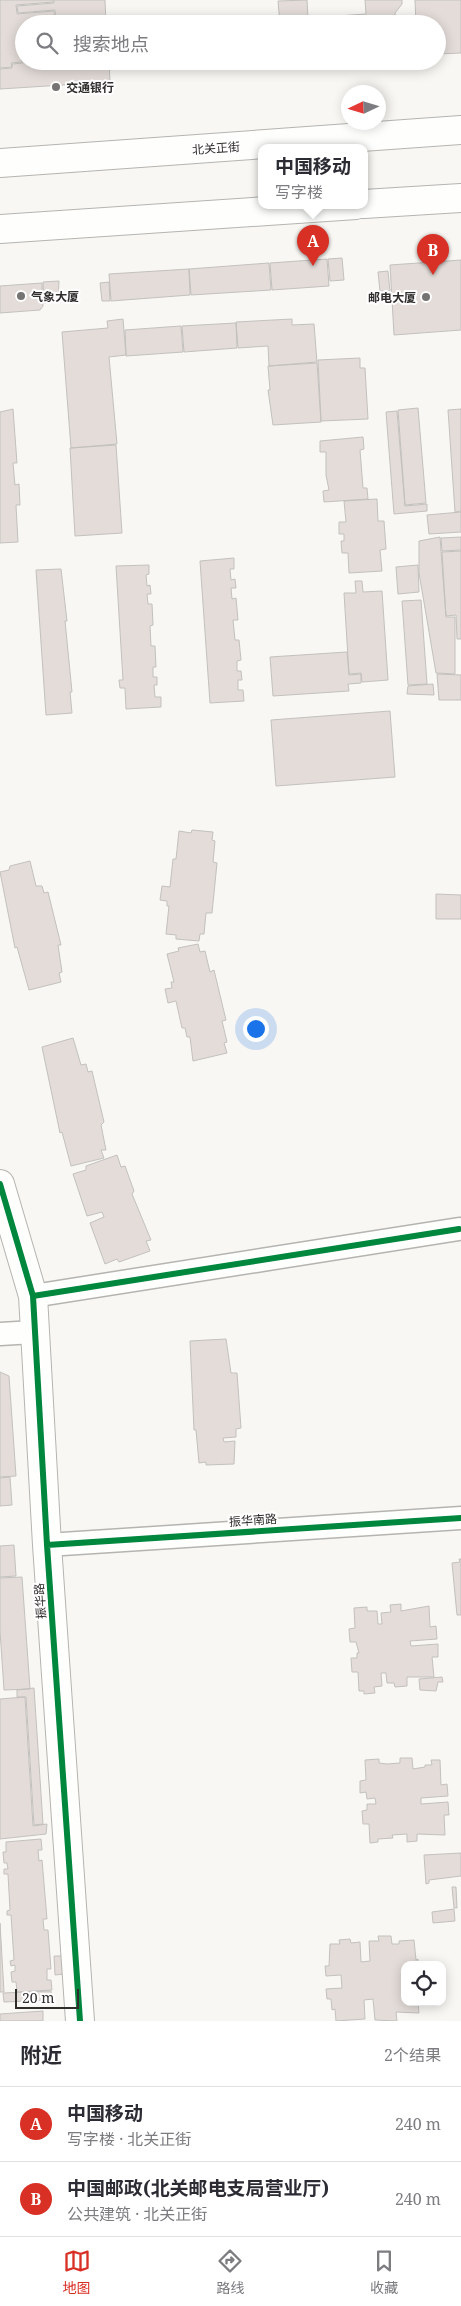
<!DOCTYPE html>
<html lang="zh">
<head>
<meta charset="utf-8">
<style>
	:root { --surface:#fff; --page:#f7f7f7; --text:#2b2b33; --muted:#7c7c81; --line:#e1e1e2; --accent:#d93025 }
	body { margin:0; font-family:"Noto Serif","Noto Sans SC",serif; background:var(--page); color:var(--text) }
	.controls { position:absolute; right:15px; bottom:15px; display:grid; overflow:hidden; border-radius:10px; box-shadow:0 2px 12px #0003 }
	.controls button { width:45px; height:45px; display:grid; place-items:center; padding:0; border:0; border-bottom:1px solid var(--line); background:var(--surface); color:var(--text); font:25px sans-serif }
	.compass { position:absolute; left:341px; top:85px; width:45px; height:45px; border-radius:50%; background:var(--surface); box-shadow:0 2px 12px #0003; rotate:266deg }
	.scale { position:absolute; left:15px; bottom:12px; width:64px; box-sizing:border-box; padding-left:5px; border:2px solid #302e2c; border-top:0; font-size:14px; line-height:18px; white-space:nowrap; color:#302e2c; -webkit-text-stroke:4px #fff; paint-order:stroke }
	.you { position:absolute; left:255px; top:1028px; width:18px; height:18px; margin:-12px; border:4px solid #fff; border-radius:50%; background:#1a73e8; box-shadow:0 0 0 8px #1a73e833 }
	.badge { display:grid; place-items:center; width:32px; height:32px; border-radius:50%; background:var(--accent); color:#fff; font-size:16px; font-weight:700 }
	.pin { position:absolute; translate:-50% -41px; filter:drop-shadow(0 1px 2px #0008) }
	.pin::after { content:''; position:absolute; top:26px; width:18px; height:15px; background:inherit; clip-path:polygon(0 0,100% 0,50% 100%) }
	.popup { position:absolute; left:258px; top:144px; width:110px; height:65px; box-sizing:border-box; display:grid; place-content:center; border-radius:10px; background:var(--surface); filter:drop-shadow(0 1px 4px #0005); font-size:16px; white-space:nowrap; color:var(--muted) }
	.popup b { font-size:19px; color:var(--text) }
	.popup::after { content:''; position:absolute; left:50%; top:100%; margin-left:-10px; border:10px solid transparent; border-top-color:var(--surface) }
	.list { margin:0; padding:0; list-style:none }
	h2 { display:flex; justify-content:space-between; align-items:center; height:65px; margin:0; padding:0 20px; font-size:21px }
	h2 small { font-size:16px; font-weight:400; color:var(--muted) }
	.list li { display:grid; grid-template-columns:32px 1fr auto; gap:15px; align-items:center; box-sizing:border-box; height:75px; padding:0 20px; border-top:1px solid var(--line) }
	.list b { display:block; font-size:19px; white-space:nowrap }
	.list p { margin:0; font-size:16px; white-space:nowrap; color:var(--muted) }
	.list em { font-size:16px; font-style:normal; color:var(--muted) }
	.icon { flex:none; width:28px; height:28px; fill:none; stroke:currentColor; stroke-width:2; stroke-linecap:round; stroke-linejoin:round }
	.map { position:relative; flex:none; width:461px; height:2021px; overflow:hidden }
	.search { position:absolute; background:var(--surface); box-shadow:0 2px 12px #0003; left:15px; right:15px; top:15px; height:55px; display:flex; align-items:center; gap:12px; box-sizing:border-box; padding:0 18px; border-radius:28px; color:var(--muted); font-size:19px }
	.sheet { height:215px; background:var(--surface) }
	nav { display:flex; justify-content:space-around; align-items:center; box-sizing:border-box; height:70px; border-top:1px solid var(--line); background:var(--surface); font-size:14px; color:var(--muted) }
	nav a { display:grid; justify-items:center; gap:2px }
	nav .on { color:var(--accent) }
	.map>svg:first-child { display:block }
	.building { fill:#e3dcd8; stroke:#c3c1be }
	.lines { fill:none; stroke-linecap:round; stroke-linejoin:round }
	.street-casing { stroke:#b5b4b0; stroke-width:25 }
	.secondary-casing { stroke:#b5b4b0; stroke-width:30 }
	.primary-casing { stroke:#b5b4b0; stroke-width:30 }
	.street { stroke:#fefefd; stroke-width:22 }
	.secondary { stroke:#fefefd; stroke-width:28 }
	.primary { stroke:#fefefd; stroke-width:28 }
	.cycleway-casing { stroke:#fff; stroke-width:9 }
	.cycleway { stroke:#00873e; stroke-width:6 }
	.poi-dot { fill:#767472; stroke:#fff; stroke-width:2 }
	.labels { text-anchor:middle; dominant-baseline:central; stroke-width:4; stroke-linejoin:round; paint-order:stroke }
	.poi-label { font-size:12px; font-weight:bold; fill:#302e2c; stroke:#fff; text-anchor:start }
	.street-label { font-size:12px; fill:#302e2c; stroke:#fff }
</style>
</head>
<body>
<div class="map">
<svg width="461" height="2021" viewBox="0 0 461 2021">
	<rect width="100%" height="100%" fill="#f9f7f3"/>
	<path class="building" d="M0,0H53V2L16,5L17,14L54,11L55,24H24L22,62L11,63L12,67L0,68Z
		M54,0H105L106,24H56L55,10L18,13L17,6L54,3Z
		M307,0L308,18L366,14L365,0H402V4L395,13L396,24H280L278,1Z
		M415,0H461V53L437,54V24H416Z
		M22,55L24,61H109L110,82L0,89V69L12,68V64L23,63Z
		M282,61H399V62L302,69L301,64L282,66Z
		M342,258L344,280L330,281L328,259Z
		M327,259L329,286L272,290L270,263Z
		M461,260V330L394,335L390,265Z
		M269,263L271,290L191,295L189,269Z
		M189,269L190,295L111,301L109,274Z
		M388,271L390,291H380L378,272Z
		M59,281L58,302L44,303L43,282Z
		M109,282L110,301H102L100,283Z
		M42,283L43,306L40,310L0,313V286Z
		M123,319L126,355L109,357L117,444L71,448L62,332L108,328L107,321Z
		M292,319V325L314,324L317,362L269,366L268,346L238,348L236,322Z
		M236,323L237,348L184,352L182,326Z
		M181,326L183,352L126,356L125,330Z
		M360,358V368H365L368,419L321,421L318,360Z
		M317,363L321,422L273,425L268,390H270L268,366Z
		M418,408L426,503L405,505L398,410Z
		M13,409L17,463H13L15,485L19,484L20,505H16L18,542L0,543V412Z
		M461,409V511L455,512L448,410Z
		M397,411L405,506L427,504V511L394,514L386,412Z
		M363,437L364,449L360,450L363,488H367L368,499L324,502L323,491L329,490L326,475V452H320V441Z
		M116,445L122,533L75,536L70,448Z
		M377,499L378,521H384L386,549L380,550L382,571L349,573L348,553H342L341,541H344V534H339V522H346L344,501Z
		M461,512V532L429,534L427,515Z
		M440,537L446,617H455V674L436,673L419,573V541Z
		M461,537V550L442,551L441,538Z
		M461,551V639H457L456,615L446,616L442,552Z
		M234,558V569H230L231,580L235,579L236,588H231L232,599L236,598L238,620H233L235,640H239L241,660L237,661V671H241L242,680H238V690H243L244,701L210,703L200,561Z
		M149,565V574L146,575L147,586L150,585L151,594H147L148,604H152L153,625L150,626L151,646H155L156,667H153V677H157V685H154L155,697H161V707L126,709L125,688H120L119,680H123L116,566Z
		M418,565L419,592L398,594L396,567Z
		M61,569L67,621H65L72,692H70L72,713L46,715L36,570Z
		M355,581H362L363,592L382,591L388,680L362,682L361,673L349,674L344,593H356Z
		M421,600L427,684L408,685L402,601Z
		M347,652L349,675L361,674V683L348,684L349,691L273,696L270,657Z
		M437,674L461,675V700H439Z
		M433,684L434,695L407,694L408,686Z
		M390,711L395,777L276,786L271,720Z
		M192,830L213,832L212,840L215,841L213,862L217,863L212,913H206L204,934H200L199,941L176,939V935L166,934L169,906H167V901L160,900L162,886L170,887L173,859H176L179,831L191,833Z
		M30,861L36,886H42L44,893L48,892L61,945H58L62,972L59,973L61,982L29,990L17,947L15,948L0,872L9,870L10,866Z
		M436,894L461,895V919H436Z
		M198,944L200,952L205,951L210,972L214,970L226,1020L222,1021L227,1042L224,1043L227,1053L193,1061L190,1037H187L185,1028H182L176,1001L168,1003L165,989L172,988L171,982H174L167,954L179,951L178,948Z
		M73,1038L81,1065L86,1064L88,1072L92,1071L104,1122L101,1125L106,1150H101L104,1158L71,1166L62,1132L60,1133L42,1047Z
		M117,1155L121,1167L125,1166L134,1191L132,1194L151,1240L146,1241L150,1251L119,1262L117,1259L105,1264L90,1223L104,1217L102,1212L87,1216L73,1174L86,1170V1166Z
		M226,1339L231,1373H237L241,1428L236,1429V1437L223,1438L224,1442L235,1441L234,1464L206,1465V1462L199,1463L196,1430H194L190,1341Z
		M0,1372L9,1376L16,1476L0,1477Z
		M10,1477L12,1505L0,1506V1478Z
		M14,1545L16,1576L0,1577V1546Z
		M459,1559H461V1615H457L452,1563L460,1562Z
		M22,1577L30,1689L4,1690L0,1631V1578Z
		M401,1604V1611L429,1606L430,1627L436,1626L437,1639L410,1641L411,1646L438,1644V1657H432L434,1677H407V1686L395,1687L394,1683H387L386,1673H381L382,1686L374,1687L375,1693L364,1694V1691H359L358,1672H352L351,1658H357V1653H359L356,1642H350L349,1629L355,1628L354,1608L367,1607V1611H377L378,1624H382L381,1613L391,1612L390,1605Z
		M442,1677L443,1682H438L436,1691L420,1690L419,1679Z
		M34,1688L43,1824L34,1825L26,1697H17V1690Z
		M25,1697L33,1826L47,1824L46,1834L0,1839V1699Z
		M400,1758H412L413,1769L425,1767V1765H432L431,1760H440L441,1785L447,1784L448,1796L421,1798V1804L448,1802L449,1815H444L445,1835L417,1834V1841L407,1842V1834L392,1835L393,1838L378,1839V1842L370,1843L369,1824H363L362,1811L367,1810V1804H376L375,1798L367,1799L366,1792L360,1793V1781L366,1780L365,1760L379,1759V1763L387,1764L400,1763Z
		M41,1839L42,1850H38L39,1861L42,1860L47,1919H43L44,1930H48L51,1969H47V1980H51L52,1990L17,1992L16,1982H12L11,1972L15,1971V1965L11,1966L10,1961L14,1960L11,1915H7V1911L10,1910L8,1874H4V1869H8L7,1863H4L3,1852H6V1842Z
		M461,1853V1876L429,1880V1883L426,1884L424,1855Z
		M452,1887H456L457,1908H454Z
		M454,1909L455,1921L433,1923L432,1912Z
		M0,1923L4,1992H0Z
		M378,1936H391L392,1944H399V1941L414,1940L416,1960L418,1959V1965H405V2002H418L419,2013L396,2012L397,2021L375,2020L373,1999L364,2000L365,2019L336,2021L335,2009L332,2010L331,1999H327L326,1989L342,1988L341,1975L326,1976L325,1966H329L330,1944H340L339,1940L350,1939L351,1943L360,1942L361,1962L370,1961L369,1941H379Z
		M54,1956H64L65,1974L55,1975Z
		M51,1991L52,2000L4,2002L3,1993Z
		M43,2011V2021H0V2014Z"/>
	<g class="lines">
		<g class="street-casing">
			<path id="street" d="M33,1296L459,1229
				M0,1334L34,1332
				M47,1545L461,1518"/>
		</g>
		<g class="secondary-casing">
			<path id="secondary" d="M0,1184L33,1296L47,1545L80,2021"/>
		</g>
		<g class="primary-casing">
			<path id="primary" d="M0,163L461,130
				M364,204L461,198
				M0,229L356,205"/>
		</g>
		<use href="#street" class="street"/>
		<use href="#secondary" class="secondary"/>
		<use href="#primary" class="primary"/>
		<g class="cycleway-casing">
			<path id="cycleway" d="M0,1184L33,1296L47,1545L80,2021
				M33,1296L459,1229
				M47,1545L461,1518"/>
		</g>
		<use href="#cycleway" class="cycleway"/>
	</g>
	<g class="poi-dot">
		<circle cx="56" cy="87" r="5"/>
		<circle cx="21" cy="296" r="5"/>
		<circle cx="426" cy="297" r="5"/>
	</g>
	<g class="labels">
		<g class="poi-label">
			<text x="66" y="87">交通银行</text>
			<text x="31" y="296">气象大厦</text>
			<text x="416" y="297" text-anchor="end">邮电大厦</text>
		</g>
		<g class="street-label">
			<text transform="translate(216 148) rotate(-4)">北关正街</text>
			<text transform="translate(253 1520) rotate(-4)">振华南路</text>
			<text transform="translate(40 1601) rotate(-94)">振华路</text>
		</g>
	</g>
</svg>
<div class="controls">
<button><svg class="icon" aria-label="locate" viewBox="0 0 24 24"><circle cx="12" cy="12" r="6"/><path d="M12 2v4M12 18v4M2 12h4M18 12h4"/></svg></button>
</div>
<svg class="compass" viewBox="-18 -18 36 36"><path d="M0-13l5 13h-10z" fill="#e53935"/><path d="M0 13l5-13h-10z" fill="#7c7c81"/></svg>
<div class="scale">20 m</div>
<div class="you"></div>
<div class="pin badge" style="left:313px;top:266px">A</div>
<div class="popup"><b>中国移动</b>写字楼</div>
<div class="pin badge" style="left:433px;top:275px">B</div>
<div class="search"><svg class="icon" aria-label="search" viewBox="0 0 24 24"><circle cx="10" cy="10" r="6"/><path d="M15 15l6 6"/></svg>搜索地点</div>
</div>
<section class="sheet">
<h2>附近<small>2个结果</small></h2>
<ul class="list">
<li><span class="badge">A</span><div><b>中国移动</b><p>写字楼 · 北关正街</p></div><em>240 m</em></li>
<li><span class="badge">B</span><div><b>中国邮政(北关邮电支局营业厅)</b><p>公共建筑 · 北关正街</p></div><em>240 m</em></li>
</ul>
</section>
<nav>
<a class="on"><svg class="icon" aria-label="map" viewBox="0 0 24 24"><path d="M3 6l6-2 6 2 6-2v14l-6 2-6-2-6 2zM9 4v14M15 6v14"/></svg>地图</a>
<a><svg class="icon" aria-label="directions" viewBox="0 0 24 24"><path d="M12 3l9 9-9 9-9-9zM9 14v-3h6M13 9l2 2-2 2"/></svg>路线</a>
<a><svg class="icon" aria-label="saved" viewBox="0 0 24 24"><path d="M7 4h10v16l-5-4-5 4z"/></svg>收藏</a>
</nav>
</body>
</html>
